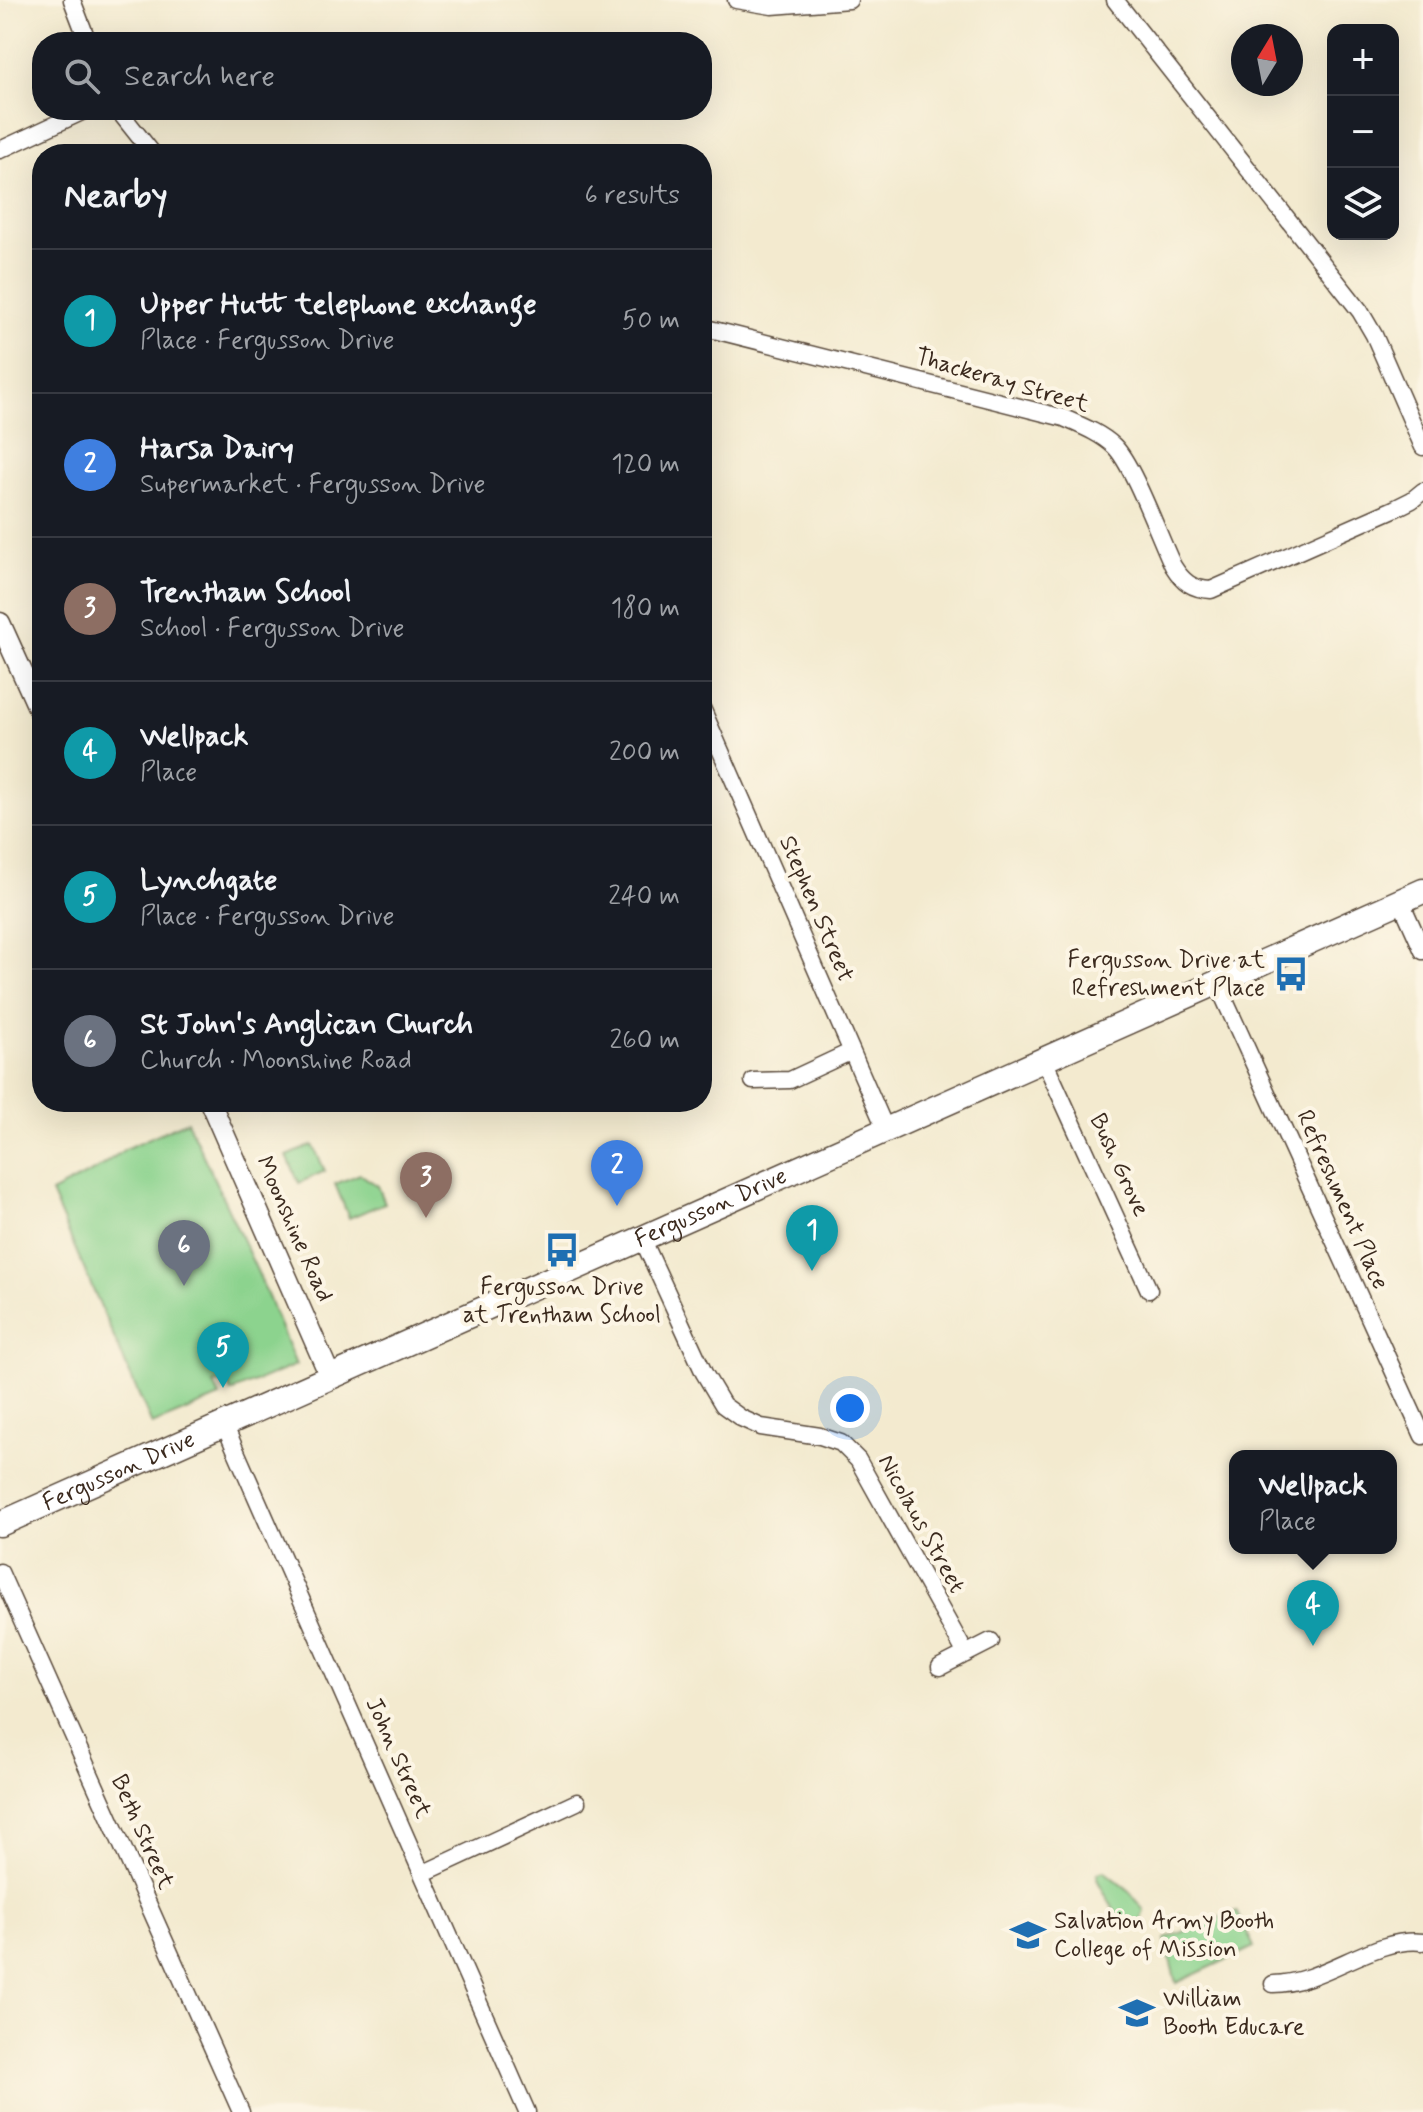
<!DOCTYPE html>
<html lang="en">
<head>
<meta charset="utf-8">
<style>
	:root { --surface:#171b24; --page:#242831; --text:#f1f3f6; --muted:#9ea1a6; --line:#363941; --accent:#0f766e }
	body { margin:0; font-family:Mynerve,sans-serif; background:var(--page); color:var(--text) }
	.controls { position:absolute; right:24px; top:24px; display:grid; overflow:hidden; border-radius:16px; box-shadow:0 8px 32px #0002 }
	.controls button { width:72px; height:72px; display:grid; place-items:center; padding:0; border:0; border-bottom:2px solid var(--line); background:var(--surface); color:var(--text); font:40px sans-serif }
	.compass { position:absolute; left:1231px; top:24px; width:72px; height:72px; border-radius:50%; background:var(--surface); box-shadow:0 8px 32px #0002; rotate:10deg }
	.you { position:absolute; left:850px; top:1408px; width:28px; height:28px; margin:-20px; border:6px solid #fff; border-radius:50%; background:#1a73e8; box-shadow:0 0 0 12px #1a73e833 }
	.badge { display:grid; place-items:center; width:52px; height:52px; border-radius:50%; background:var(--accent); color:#fff; font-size:26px; font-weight:700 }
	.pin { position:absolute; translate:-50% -66px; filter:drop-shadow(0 2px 4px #0008) }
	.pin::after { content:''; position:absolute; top:42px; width:28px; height:24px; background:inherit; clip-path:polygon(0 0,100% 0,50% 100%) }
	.popup { position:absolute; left:1229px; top:1450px; width:168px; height:104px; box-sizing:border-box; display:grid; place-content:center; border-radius:16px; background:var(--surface); filter:drop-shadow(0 2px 6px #0005); font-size:26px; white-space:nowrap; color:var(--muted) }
	.popup b { font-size:30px; color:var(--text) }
	.popup::after { content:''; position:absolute; left:50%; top:100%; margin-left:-16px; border:16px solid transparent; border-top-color:var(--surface) }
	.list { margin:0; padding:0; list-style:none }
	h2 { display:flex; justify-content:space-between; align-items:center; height:104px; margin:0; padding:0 32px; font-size:34px }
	h2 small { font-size:26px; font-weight:400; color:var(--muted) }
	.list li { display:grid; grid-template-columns:52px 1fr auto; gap:24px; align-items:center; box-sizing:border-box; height:144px; padding:0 32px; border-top:2px solid var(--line) }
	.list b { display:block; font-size:30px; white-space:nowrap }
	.list p { margin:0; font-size:26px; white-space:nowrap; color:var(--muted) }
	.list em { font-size:26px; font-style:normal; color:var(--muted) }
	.icon { flex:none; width:44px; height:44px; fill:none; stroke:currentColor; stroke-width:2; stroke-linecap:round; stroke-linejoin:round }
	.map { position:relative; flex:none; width:1423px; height:2112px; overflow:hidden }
	.search { position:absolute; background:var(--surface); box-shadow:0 8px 32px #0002; left:32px; top:32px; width:680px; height:88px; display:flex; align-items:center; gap:20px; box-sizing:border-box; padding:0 28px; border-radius:32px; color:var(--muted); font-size:30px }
	.panel { position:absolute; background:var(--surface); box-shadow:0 8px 32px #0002; left:32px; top:144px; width:680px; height:968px; border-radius:32px }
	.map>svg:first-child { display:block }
	.green { fill:#8cd38e; stroke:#647e56; stroke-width:2 }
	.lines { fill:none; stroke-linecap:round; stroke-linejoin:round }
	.minor-casing { stroke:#574739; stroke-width:19 }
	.tertiary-casing { stroke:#574739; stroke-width:23 }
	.secondary-casing { stroke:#574739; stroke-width:27 }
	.minor { stroke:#fff; stroke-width:16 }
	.tertiary { stroke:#fff; stroke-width:20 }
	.secondary { stroke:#fff; stroke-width:24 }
	.labels { text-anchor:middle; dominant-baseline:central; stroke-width:8; stroke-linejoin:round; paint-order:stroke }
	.street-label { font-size:24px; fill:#3b2a1e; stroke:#fcf5e5 }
	.poi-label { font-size:24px; fill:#3b2a1e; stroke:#fcf5e5; text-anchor:start }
</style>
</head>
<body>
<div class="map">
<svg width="1423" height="2112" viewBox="0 0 1423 2112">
	<rect width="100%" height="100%" fill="#fcf5e5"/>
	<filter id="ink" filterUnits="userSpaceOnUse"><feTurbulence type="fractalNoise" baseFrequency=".0125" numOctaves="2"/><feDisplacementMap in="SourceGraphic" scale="16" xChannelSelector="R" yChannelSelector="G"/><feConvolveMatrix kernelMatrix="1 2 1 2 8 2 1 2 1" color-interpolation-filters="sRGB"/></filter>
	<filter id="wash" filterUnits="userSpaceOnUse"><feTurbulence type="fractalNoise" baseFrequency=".006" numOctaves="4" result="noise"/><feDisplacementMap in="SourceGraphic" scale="32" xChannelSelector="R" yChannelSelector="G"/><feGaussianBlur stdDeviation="1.8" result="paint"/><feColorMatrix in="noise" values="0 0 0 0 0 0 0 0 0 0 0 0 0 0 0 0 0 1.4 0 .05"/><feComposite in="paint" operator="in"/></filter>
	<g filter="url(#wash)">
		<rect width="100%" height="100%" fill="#f3eacf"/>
		<path class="green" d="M187,1121L259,1275L296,1365L231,1392L227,1380L214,1384L220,1397L152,1425L51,1193L94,1171L125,1149Z
			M313,1145L325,1171L299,1183L287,1156Z
			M360,1174L378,1186L385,1203L349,1218L335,1184Z
			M1104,1871L1130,1892L1145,1911L1140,1924L1127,1928L1122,1925L1097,1879L1098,1873Z
			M1237,1911L1254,1947L1176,1983L1165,1939Z"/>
	</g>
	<g filter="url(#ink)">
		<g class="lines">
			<g class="minor-casing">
				<path id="minor" d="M72,0L88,42
					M736,0L772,6L849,0
					M1115,0L1360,311L1374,335L1423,447
					M118,110L153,154
					M0,150L86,110
					M702,327L1064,418C1082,426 1100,433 1114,446C1133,464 1160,539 1173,566C1183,582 1192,589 1211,590L1394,509L1412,500L1423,491
					M702,708L886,1130
					M1401,902L1423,951
					M1217,983L1423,1436
					M1044,1060L1149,1290
					M753,1081L790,1080L850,1052
					M642,1238L704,1373L723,1405L741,1418L761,1427L820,1436L841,1443L858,1460L966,1654
					M224,1424L527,2112
					M0,1572L241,2112
					M940,1667L991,1641
					M424,1873L577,1802
					M1273,1984C1326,1983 1373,1936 1423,1942"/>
			</g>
			<g class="tertiary-casing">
				<path id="tertiary" d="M0,623L42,716
					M210,1102L330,1376"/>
			</g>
			<g class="secondary-casing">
				<g id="secondary">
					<path id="s1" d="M0,1524L1423,891"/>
				</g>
			</g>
			<use href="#minor" class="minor"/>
			<use href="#tertiary" class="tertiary"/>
			<use href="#secondary" class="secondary"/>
		</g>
	</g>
	<defs>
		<g id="bus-bare" transform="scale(2.76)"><path d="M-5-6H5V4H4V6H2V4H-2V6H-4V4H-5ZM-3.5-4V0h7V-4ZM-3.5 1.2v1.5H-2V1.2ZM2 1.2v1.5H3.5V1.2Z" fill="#1f6fb2" stroke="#fcf5e5" stroke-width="2.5" paint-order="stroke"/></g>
		<g id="university-bare" transform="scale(2.76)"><path d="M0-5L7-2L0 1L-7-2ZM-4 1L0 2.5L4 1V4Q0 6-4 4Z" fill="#1f6fb2" stroke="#fcf5e5" stroke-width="2.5" paint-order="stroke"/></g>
		<g id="school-bare" transform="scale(2.76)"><path d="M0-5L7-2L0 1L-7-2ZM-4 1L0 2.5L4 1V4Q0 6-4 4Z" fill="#1f6fb2" stroke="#fcf5e5" stroke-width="2.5" paint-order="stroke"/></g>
	</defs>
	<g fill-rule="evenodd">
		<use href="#bus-bare" x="1291" y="974"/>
		<use href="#bus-bare" x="562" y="1250"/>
		<use href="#university-bare" x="1028" y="1935"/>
		<use href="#school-bare" x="1137" y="2013"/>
	</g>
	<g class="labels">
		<g class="street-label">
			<text transform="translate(1002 381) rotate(16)">Thackeray Street</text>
			<text transform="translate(816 909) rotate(67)">Stephen Street</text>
			<text transform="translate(1119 1165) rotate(65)">Bush Grove</text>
			<text transform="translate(1342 1200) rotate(66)">Refreshment Place</text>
			<text stroke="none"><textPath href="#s1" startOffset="778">Fergusson Drive</textPath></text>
			<text transform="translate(294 1229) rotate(66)">Moonshine Road</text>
			<text stroke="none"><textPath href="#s1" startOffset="130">Fergusson Drive</textPath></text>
			<text transform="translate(921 1524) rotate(61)">Nicolaus Street</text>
			<text transform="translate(398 1758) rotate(66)">John Street</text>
			<text transform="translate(142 1832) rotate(66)">Beth Street</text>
		</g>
		<g class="poi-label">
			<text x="1265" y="960" text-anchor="end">Fergusson Drive at<tspan x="1265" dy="28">Refreshment Place</tspan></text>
			<text x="562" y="1287" text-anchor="middle">Fergusson Drive<tspan x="562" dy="28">at Trentham School</tspan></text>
			<text x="1054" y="1921">Salvation Army Booth<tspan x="1054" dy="28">College of Mission</tspan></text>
			<text x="1163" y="1999">William<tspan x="1163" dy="28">Booth Educare</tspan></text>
		</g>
	</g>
</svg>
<div class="controls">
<button>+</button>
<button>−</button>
<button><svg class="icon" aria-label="layers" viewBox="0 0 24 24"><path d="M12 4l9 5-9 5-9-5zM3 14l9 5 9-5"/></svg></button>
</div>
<svg class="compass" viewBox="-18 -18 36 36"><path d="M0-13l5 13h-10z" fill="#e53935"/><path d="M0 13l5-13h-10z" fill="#9ea1a6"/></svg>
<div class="you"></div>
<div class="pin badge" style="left:812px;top:1271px;background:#0f9aa8">1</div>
<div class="pin badge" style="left:617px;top:1206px;background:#3f7fe0">2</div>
<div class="pin badge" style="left:426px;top:1218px;background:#8d6e63">3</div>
<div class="pin badge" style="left:1313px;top:1646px;background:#0f9aa8">4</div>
<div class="popup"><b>Wellpack</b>Place</div>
<div class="pin badge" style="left:223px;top:1388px;background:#0f9aa8">5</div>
<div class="pin badge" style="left:184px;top:1286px;background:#6b7280">6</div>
<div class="search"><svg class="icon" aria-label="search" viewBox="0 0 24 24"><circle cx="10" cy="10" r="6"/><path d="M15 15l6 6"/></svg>Search here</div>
<section class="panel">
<h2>Nearby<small>6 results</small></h2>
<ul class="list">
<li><span class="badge" style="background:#0f9aa8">1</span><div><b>Upper Hutt telephone exchange</b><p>Place · Fergusson Drive</p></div><em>50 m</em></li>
<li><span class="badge" style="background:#3f7fe0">2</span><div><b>Harsa Dairy</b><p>Supermarket · Fergusson Drive</p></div><em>120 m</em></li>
<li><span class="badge" style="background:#8d6e63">3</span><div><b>Trentham School</b><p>School · Fergusson Drive</p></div><em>180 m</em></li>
<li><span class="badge" style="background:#0f9aa8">4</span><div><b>Wellpack</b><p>Place</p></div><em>200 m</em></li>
<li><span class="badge" style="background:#0f9aa8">5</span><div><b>Lynchgate</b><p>Place · Fergusson Drive</p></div><em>240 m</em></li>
<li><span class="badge" style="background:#6b7280">6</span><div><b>St John's Anglican Church</b><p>Church · Moonshine Road</p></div><em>260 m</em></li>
</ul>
</section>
</div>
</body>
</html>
